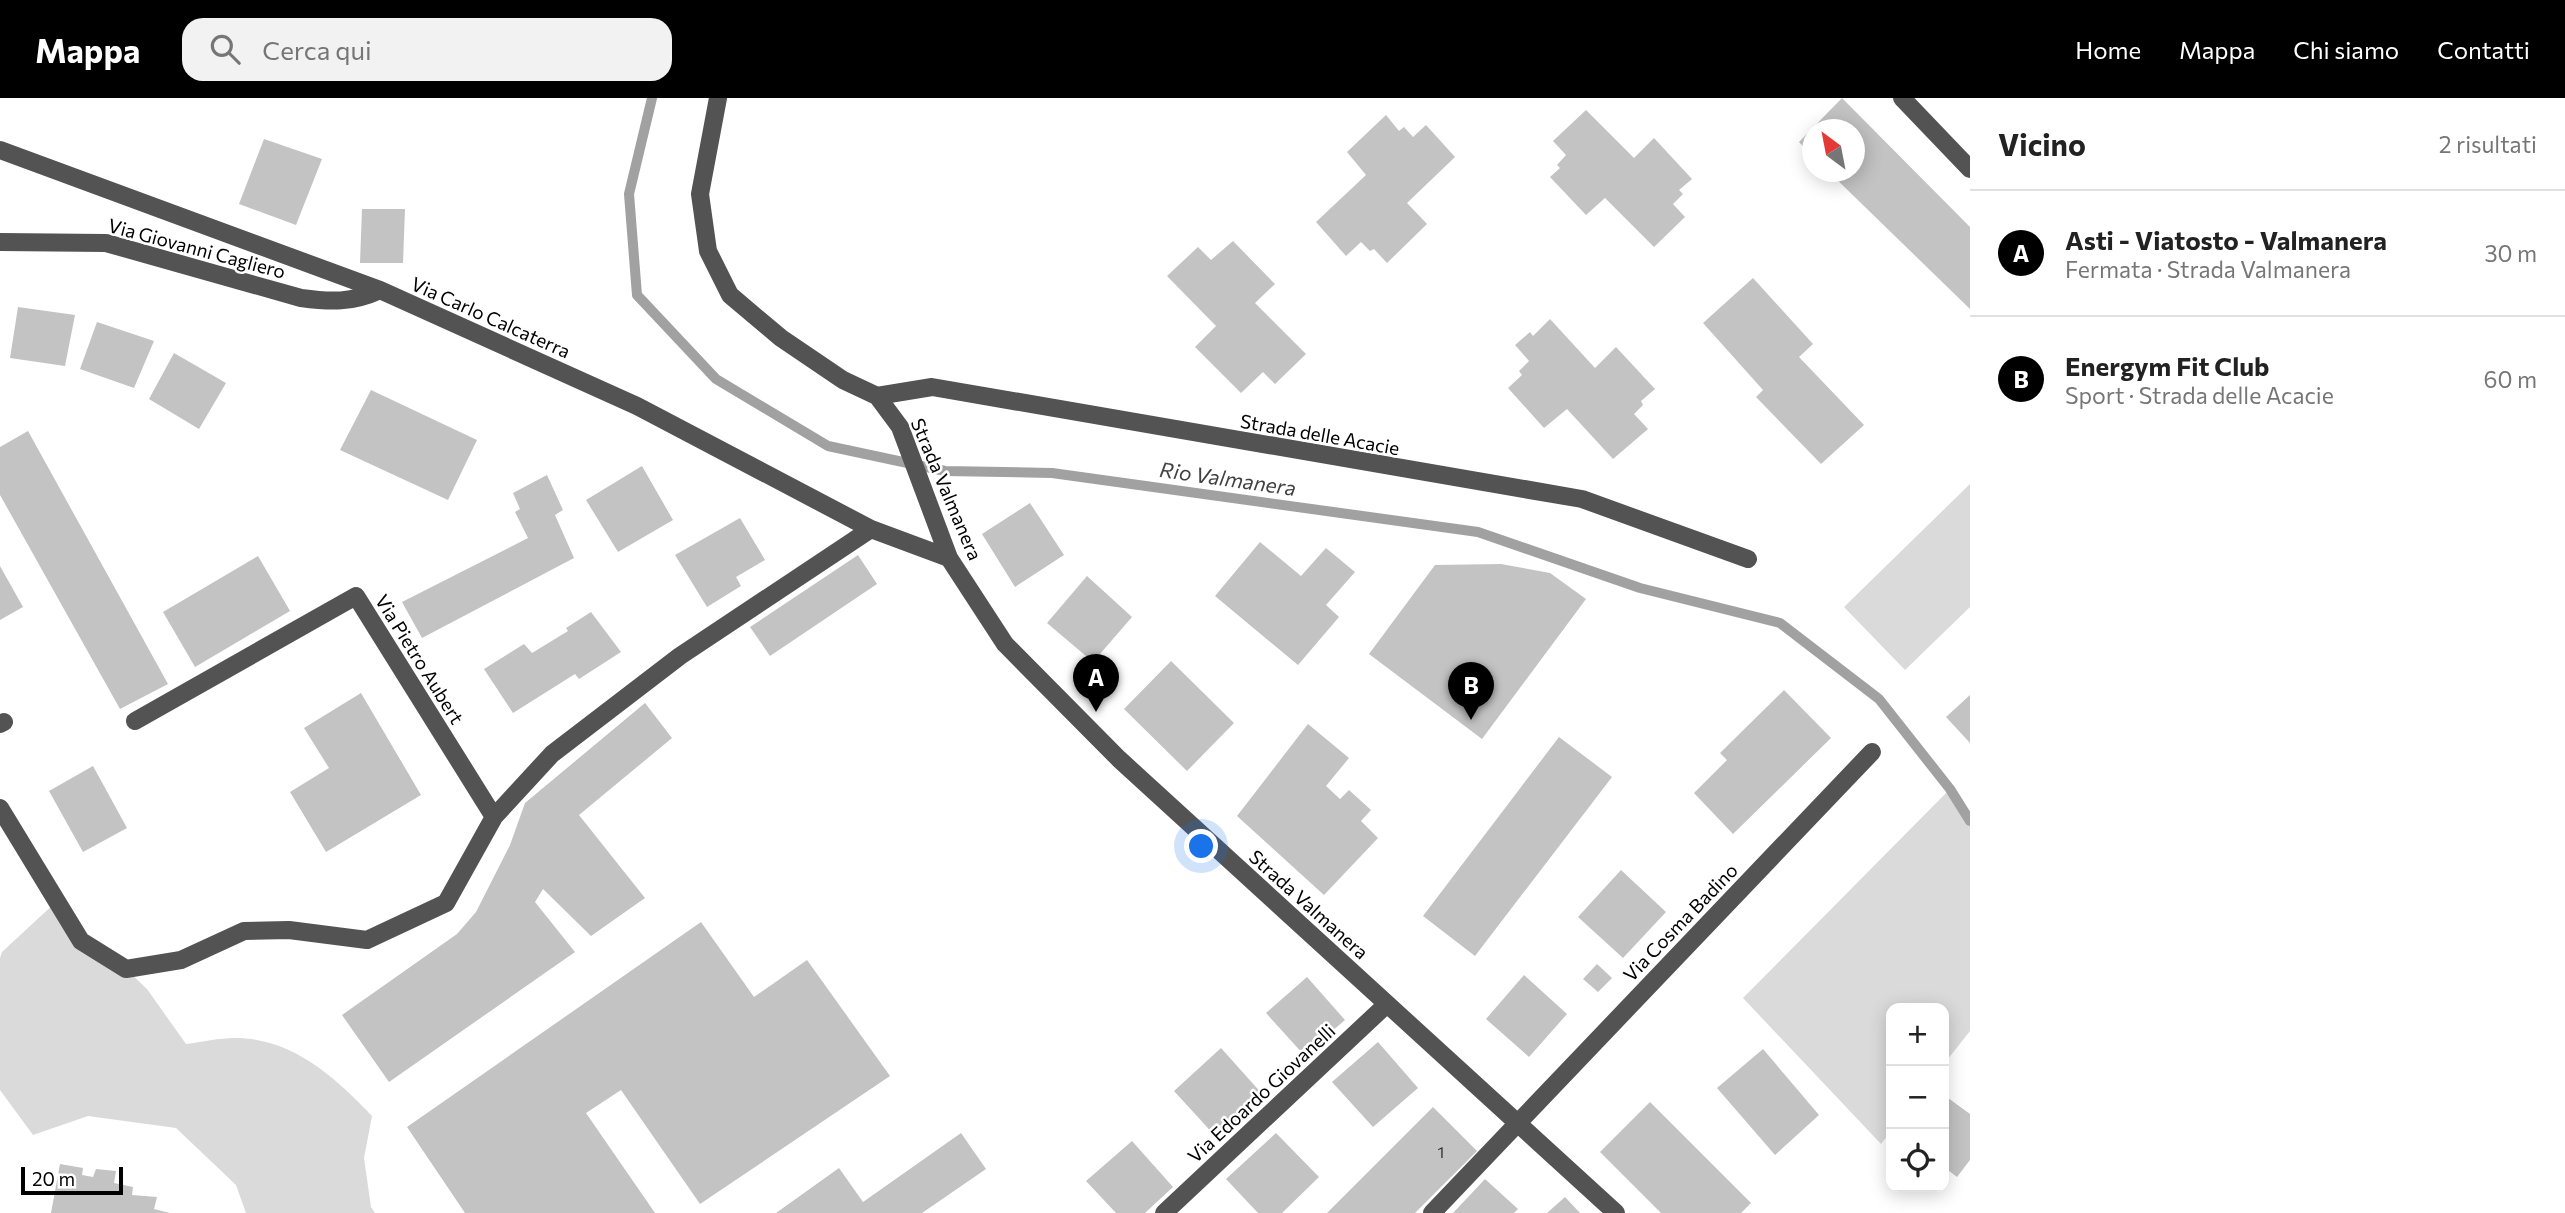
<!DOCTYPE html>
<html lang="it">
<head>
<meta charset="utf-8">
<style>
	:root { --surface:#fff; --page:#f2f2f2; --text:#222; --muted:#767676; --line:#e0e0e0; --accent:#000 }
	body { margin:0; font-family:Commissioner,sans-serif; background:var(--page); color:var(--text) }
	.controls { position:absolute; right:21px; bottom:21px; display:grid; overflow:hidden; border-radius:14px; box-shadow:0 4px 18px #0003 }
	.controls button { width:63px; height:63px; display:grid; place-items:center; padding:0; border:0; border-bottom:2px solid var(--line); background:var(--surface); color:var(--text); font:35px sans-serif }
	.compass { position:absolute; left:1802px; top:21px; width:63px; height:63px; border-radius:50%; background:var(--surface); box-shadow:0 4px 18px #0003; rotate:328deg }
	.scale { position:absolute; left:21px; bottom:18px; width:102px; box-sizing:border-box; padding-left:7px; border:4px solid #000; border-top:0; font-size:19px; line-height:24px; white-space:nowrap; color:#000; -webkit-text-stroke:5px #fff; paint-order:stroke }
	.you { position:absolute; left:1202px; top:749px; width:24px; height:24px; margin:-18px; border:5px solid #fff; border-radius:50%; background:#1a73e8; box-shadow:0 0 0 10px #1a73e833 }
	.badge { display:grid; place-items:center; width:46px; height:46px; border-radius:50%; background:var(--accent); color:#fff; font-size:23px; font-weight:700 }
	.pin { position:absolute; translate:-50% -58px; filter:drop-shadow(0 2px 4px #0008) }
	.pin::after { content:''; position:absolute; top:37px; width:24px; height:21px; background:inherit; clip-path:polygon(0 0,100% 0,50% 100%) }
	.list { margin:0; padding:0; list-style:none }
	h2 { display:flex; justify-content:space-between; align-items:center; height:91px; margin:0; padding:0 28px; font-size:30px }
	h2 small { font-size:23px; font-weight:400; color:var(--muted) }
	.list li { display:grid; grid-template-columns:46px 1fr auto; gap:21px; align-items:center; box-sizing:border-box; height:126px; padding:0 28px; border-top:2px solid var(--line) }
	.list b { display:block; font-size:26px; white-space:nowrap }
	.list p { margin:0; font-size:23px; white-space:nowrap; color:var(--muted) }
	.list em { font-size:23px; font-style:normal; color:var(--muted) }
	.icon { flex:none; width:38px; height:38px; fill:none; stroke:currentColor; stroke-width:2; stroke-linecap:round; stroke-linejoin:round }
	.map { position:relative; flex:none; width:1970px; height:1115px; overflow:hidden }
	header { display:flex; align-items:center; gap:42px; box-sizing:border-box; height:98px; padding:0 35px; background:var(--accent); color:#fff }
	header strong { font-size:33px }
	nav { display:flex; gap:38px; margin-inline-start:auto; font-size:24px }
	.search { width:490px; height:63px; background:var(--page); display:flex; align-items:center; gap:18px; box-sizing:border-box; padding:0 24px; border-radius:21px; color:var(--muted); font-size:26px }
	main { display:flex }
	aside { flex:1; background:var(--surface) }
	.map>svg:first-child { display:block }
	.green { fill:#dadada }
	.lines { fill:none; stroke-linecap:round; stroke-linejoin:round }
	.stream { stroke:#a1a1a1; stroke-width:10 }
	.building { fill:#c3c3c3 }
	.minor { stroke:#535353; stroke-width:18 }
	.labels { text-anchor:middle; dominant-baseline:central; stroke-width:5; stroke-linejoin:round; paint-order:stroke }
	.number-label { font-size:16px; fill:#313131 }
	.street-label { font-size:19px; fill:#000; stroke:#fff }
	.water-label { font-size:21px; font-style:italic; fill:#424242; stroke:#fff }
</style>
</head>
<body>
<header>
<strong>Mappa</strong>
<div class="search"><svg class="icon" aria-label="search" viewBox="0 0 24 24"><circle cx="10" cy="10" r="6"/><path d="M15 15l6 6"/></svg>Cerca qui</div>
<nav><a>Home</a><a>Mappa</a><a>Chi siamo</a><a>Contatti</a></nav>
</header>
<main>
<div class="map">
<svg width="1970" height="1115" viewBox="0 0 1970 1115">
	<rect width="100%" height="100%" fill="#fff"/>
	<path class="green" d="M1970,386V509L1905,572L1844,509Z
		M1950,691L1970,723V933L1944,966V910H1891V1033L1881,1046L1743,900Z
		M57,803L81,843L126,871L147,891L186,946C202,944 219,940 235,940C292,940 335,979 372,1018L364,1060L371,1109L375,1115H246L236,1087L176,1030L88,1018L33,1037L0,992V860L2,854Z"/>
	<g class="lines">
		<path class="stream" d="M652,0L629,96L637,197L716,281L828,348L945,373L1052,375L1478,434L1640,490L1780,525L1879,601L1950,691L1970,723"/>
	</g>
	<path class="building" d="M1842,0L1970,129V211L1829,74H1854V32H1812V58L1799,44Z
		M1586,12L1634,60L1654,40L1692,81L1679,92L1683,96L1673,106L1685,119L1654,149L1605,100L1586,117L1550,79L1560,70L1557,67L1566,57L1553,43Z
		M1386,17L1399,33L1404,29L1413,39L1426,27L1455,59L1407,105L1427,126L1387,165L1374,151L1370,153L1361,144L1346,158L1316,124L1366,77L1347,54Z
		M264,41L322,61L296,127L239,106Z
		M362,111H405L403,165H360Z
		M1233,143L1275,186L1255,205L1306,256L1275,286L1263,274L1241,295L1195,249L1216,228L1167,178L1198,149L1211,162Z
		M1753,180L1813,246L1799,259L1864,327L1821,366L1756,299L1763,292L1703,225Z
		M18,209L75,217L65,268L10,260Z
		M1550,221L1595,270L1616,249L1655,291L1641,303L1643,307L1634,316L1648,331L1613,361L1567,311L1544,330L1508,290L1522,277L1519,273L1529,263L1515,247L1530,234L1533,238Z
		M97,224L154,243L134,290L80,271Z
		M174,255L226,285L199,331L149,301Z
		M371,292L477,342L448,402L340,352Z
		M28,333L168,586L120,611L0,397V349Z
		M642,368L673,422L618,454L586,402Z
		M547,377L563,412L555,417L574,460L422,540L402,504L528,440L515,414L520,411L513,395Z
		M1030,405L1064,457L1015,489L982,436Z
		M740,420L765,462L736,479L741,488L707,509L675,457Z
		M1260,444L1301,478L1326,450L1355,474L1326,507L1339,519L1298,567L1215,498Z
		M858,457L877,486L770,558L750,529Z
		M258,458L290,513L195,569L163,514Z
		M1501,466L1550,475L1586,501L1482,641L1369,556L1435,467Z
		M0,468L23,509L0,522Z
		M1087,478L1132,519L1093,564L1047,525Z
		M591,514L621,554L579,581L575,576L513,615L484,571L524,546L532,555L568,533L566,530Z
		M1171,563L1234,625L1187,673L1124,611Z
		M1784,592L1831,640L1733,736L1694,695L1727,662L1720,655Z
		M361,595L421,697L326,754L290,694L329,670L304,630Z
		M1970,597V645L1946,619Z
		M645,605L672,640L579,717L645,800L591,838L543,791L535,804L575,854L389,984L342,917L457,836L476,814L510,747L525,705Z
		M1308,626L1349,660L1326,688L1340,701L1349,692L1371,712L1361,723L1378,740L1324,797L1237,718Z
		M1559,639L1612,679L1475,858L1423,818Z
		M93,668L127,730L83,754L49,693Z
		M1621,772L1666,814L1623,860L1578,819Z
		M701,824L754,899L807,862L890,978L700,1106L621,992L586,1015L655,1115H465L407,1029Z
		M1597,866L1612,880L1598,894L1583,881Z
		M1524,877L1567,916L1529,959L1486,921Z
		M1307,879L1345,922L1304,957L1266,915Z
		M1378,944L1418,990L1373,1029L1332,984Z
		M1221,950L1264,998L1217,1040L1174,993Z
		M1763,951L1819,1017L1775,1057L1717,990Z
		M1944,997L1970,1016V1062L1957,1079L1944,1069Z
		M1650,1004L1751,1105L1741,1115H1661L1600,1054Z
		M1433,1009L1477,1053L1415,1115H1327Z
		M961,1035L986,1071L922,1115H776L839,1070L863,1104Z
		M1276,1035L1319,1079L1282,1115H1258L1226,1081Z
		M1132,1043L1173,1089L1145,1115H1116L1086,1083Z
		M60,1066L83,1070L82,1077L93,1079L96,1071L116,1073L114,1085L133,1089L132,1097L157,1099L154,1111L170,1115H51Z
		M1485,1081L1518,1111L1514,1115H1453Z
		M1565,1099L1580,1115H1547Z"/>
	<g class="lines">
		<path class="minor" d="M718,0L700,96L708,153L730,197L781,240L843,282L877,298L900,329L949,460L1005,546L1119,661L1616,1115
			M1902,0L1970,71
			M0,52L380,192L637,308L871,431L949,460
			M0,144L106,145L301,200C330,204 352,205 380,192
			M877,298L932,289L1582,401L1748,461
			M135,623L356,498L494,719
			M0,626L4,624
			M0,710L81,843L126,871L181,862L244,833L289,832L367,842L446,805L494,719L552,656L680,558L871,431
			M1164,1115L1387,906
			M1432,1115L1872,654"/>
	</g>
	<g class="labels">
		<g class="number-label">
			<text x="1441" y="1053">1</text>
		</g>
		<g class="street-label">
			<text transform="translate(197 150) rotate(15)">Via Giovanni Cagliero</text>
			<text transform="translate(491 219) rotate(24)">Via Carlo Calcaterra</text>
			<text transform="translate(1320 336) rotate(10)">Strada delle Acacie</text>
			<text transform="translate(947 391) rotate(67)">Strada Valmanera</text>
			<text transform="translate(420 561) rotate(58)">Via Pietro Aubert</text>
			<text transform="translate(1309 806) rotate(42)">Strada Valmanera</text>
			<text transform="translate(1680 824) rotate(-46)">Via Cosma Badino</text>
			<text transform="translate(1261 995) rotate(-43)">Via Edoardo Giovanelli</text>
		</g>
		<g class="water-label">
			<text transform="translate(1228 380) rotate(8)">Rio Valmanera</text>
		</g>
	</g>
</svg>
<div class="controls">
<button>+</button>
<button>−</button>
<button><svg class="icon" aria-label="locate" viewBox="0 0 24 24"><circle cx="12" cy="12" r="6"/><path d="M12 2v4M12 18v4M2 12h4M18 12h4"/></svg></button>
</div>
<svg class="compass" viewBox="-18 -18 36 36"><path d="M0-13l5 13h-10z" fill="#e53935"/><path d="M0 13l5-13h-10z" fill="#767676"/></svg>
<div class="scale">20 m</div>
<div class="you"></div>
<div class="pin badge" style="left:1096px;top:614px">A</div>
<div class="pin badge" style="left:1471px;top:622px">B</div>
</div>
<aside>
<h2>Vicino<small>2 risultati</small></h2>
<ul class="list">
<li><span class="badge">A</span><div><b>Asti - Viatosto - Valmanera</b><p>Fermata · Strada Valmanera</p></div><em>30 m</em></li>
<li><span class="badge">B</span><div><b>Energym Fit Club</b><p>Sport · Strada delle Acacie</p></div><em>60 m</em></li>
</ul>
</aside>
</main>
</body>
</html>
